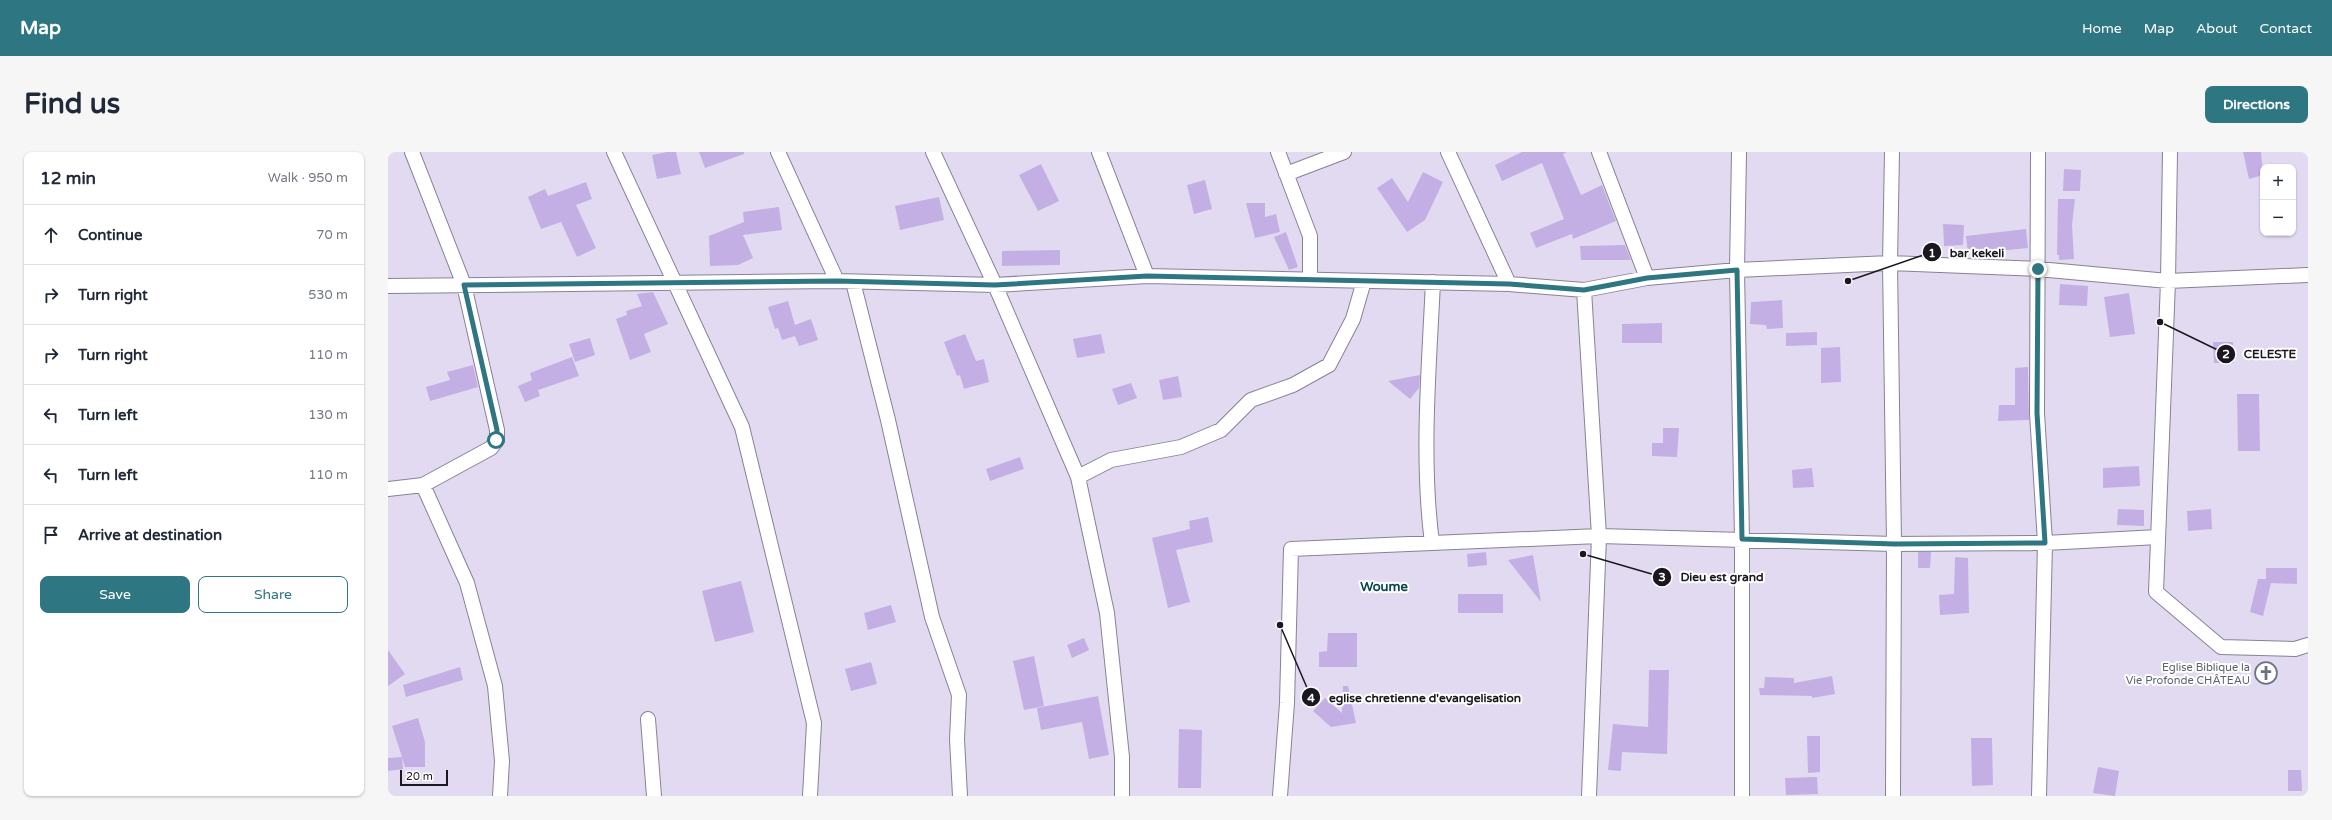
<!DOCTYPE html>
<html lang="en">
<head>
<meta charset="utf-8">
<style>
	:root { --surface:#fff; --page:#f6f6f7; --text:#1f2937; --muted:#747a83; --line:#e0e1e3; --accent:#2e7681 }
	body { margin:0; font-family:"Varela Round",sans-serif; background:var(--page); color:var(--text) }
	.controls { position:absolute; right:12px; top:12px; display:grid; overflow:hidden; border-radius:8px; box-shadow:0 1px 3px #0004 }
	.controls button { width:36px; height:36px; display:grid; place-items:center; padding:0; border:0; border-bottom:1px solid var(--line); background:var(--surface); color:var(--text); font:20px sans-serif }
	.scale { position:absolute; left:12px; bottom:10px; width:48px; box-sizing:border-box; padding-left:4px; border:2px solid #1a171f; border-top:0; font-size:11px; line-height:14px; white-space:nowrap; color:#1a171f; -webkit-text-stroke:3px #fff; paint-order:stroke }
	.stop { position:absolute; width:12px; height:12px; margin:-9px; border:3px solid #2e7681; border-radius:50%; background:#fff }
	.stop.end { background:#2e7681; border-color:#fff; box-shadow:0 1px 4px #0008 }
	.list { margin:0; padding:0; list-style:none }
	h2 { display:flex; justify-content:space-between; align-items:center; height:52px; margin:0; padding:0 16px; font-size:17px }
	h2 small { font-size:13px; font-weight:400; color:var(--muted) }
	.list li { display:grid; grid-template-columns:26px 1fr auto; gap:12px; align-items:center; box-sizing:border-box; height:60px; padding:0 16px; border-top:1px solid var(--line) }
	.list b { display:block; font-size:15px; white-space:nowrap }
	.list em { font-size:13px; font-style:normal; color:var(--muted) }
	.actions { display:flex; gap:8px; padding:12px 16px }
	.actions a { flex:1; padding:9px 0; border:1px solid var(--accent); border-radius:8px; text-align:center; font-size:14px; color:var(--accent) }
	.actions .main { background:var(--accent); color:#fff }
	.icon { flex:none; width:22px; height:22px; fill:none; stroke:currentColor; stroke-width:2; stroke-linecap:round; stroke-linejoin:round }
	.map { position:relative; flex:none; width:1920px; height:644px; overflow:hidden; border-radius:8px }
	header { display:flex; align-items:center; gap:24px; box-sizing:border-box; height:56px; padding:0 20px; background:var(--accent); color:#fff }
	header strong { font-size:19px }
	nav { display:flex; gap:22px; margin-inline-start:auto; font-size:14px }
	.intro { display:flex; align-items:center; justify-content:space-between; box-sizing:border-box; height:96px; padding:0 24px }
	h1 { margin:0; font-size:28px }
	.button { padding:10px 18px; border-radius:8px; background:var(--accent); color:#fff; font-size:14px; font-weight:700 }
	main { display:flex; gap:24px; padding:0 24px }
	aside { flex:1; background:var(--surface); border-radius:8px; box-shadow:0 1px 3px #0004 }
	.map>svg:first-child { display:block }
	.building { fill:#c4afe5 }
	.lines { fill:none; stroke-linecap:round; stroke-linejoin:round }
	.street-casing { stroke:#898196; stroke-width:16 }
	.street { stroke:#fff; stroke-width:14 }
	.route { stroke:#2e7681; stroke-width:5 }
	.labels { text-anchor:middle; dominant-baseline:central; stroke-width:4; stroke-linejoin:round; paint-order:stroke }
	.worship-label { font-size:11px; fill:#5b616d; stroke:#fff; text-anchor:end }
	.quarter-label { font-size:13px; font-weight:bold; fill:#04454e; stroke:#fff }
	.leader { fill:none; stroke:#1a171f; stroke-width:1.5 }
	.callout-dot { fill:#1a171f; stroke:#fff; stroke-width:1.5 }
	.mark-label { font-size:12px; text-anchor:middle; font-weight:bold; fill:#fff }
	.callout-label { font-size:12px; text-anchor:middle; font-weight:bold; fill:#1a171f; stroke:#fff; stroke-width:4; stroke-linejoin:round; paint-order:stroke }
</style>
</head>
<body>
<header>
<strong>Map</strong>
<nav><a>Home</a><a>Map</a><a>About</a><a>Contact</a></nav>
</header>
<div class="intro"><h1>Find us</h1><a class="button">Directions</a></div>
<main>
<aside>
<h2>12 min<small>Walk · 950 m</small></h2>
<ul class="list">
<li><svg class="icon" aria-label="ahead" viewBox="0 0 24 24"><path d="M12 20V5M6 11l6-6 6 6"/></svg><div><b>Continue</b></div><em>70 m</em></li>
<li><svg class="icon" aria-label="right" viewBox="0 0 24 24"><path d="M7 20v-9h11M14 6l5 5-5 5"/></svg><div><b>Turn right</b></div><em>530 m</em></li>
<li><svg class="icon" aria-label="right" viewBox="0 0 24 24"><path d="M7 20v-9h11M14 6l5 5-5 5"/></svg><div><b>Turn right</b></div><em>110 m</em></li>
<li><svg class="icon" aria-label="left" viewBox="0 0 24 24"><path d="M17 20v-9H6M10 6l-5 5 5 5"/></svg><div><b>Turn left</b></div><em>130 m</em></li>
<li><svg class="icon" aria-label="left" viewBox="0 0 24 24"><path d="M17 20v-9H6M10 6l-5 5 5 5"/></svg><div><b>Turn left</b></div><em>110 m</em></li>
<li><svg class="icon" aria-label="arrive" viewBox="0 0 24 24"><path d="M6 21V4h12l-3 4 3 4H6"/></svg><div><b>Arrive at destination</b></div></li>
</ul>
<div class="actions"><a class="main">Save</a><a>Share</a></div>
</aside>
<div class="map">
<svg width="1920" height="644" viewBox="0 0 1920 644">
	<rect width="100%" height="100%" fill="#e2daf1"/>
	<path class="building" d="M279,0H288L293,22L269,27L264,3Z
		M311,0H356V2L317,16Z
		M1134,0H1179L1175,2L1193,43L1214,33L1228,69L1185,87L1184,82L1148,96L1142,81L1176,67L1154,11L1114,29L1107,13Z
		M1855,0H1873L1875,23L1861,27Z
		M653,12L671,49L650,59L631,23Z
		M1676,17L1693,18L1692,39H1675Z
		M1035,20L1055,30L1037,68L1019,80L989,36L1004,26L1020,50Z
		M817,28L824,57L806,62L799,33Z
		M198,30L204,47L188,53L208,96L189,105L173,70L153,77L140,45L157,37L160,44Z
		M551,45L556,68L512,78L507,54Z
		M1670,47H1687L1684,73L1686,107L1671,108V103H1669Z
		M858,51H877V65L888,62L892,80L867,86Z
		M391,55L394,78L355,83L365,106L350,113L322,114L321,84L356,70L355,60Z
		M1555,72L1576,73L1575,93L1556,94Z
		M1638,77L1640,96L1580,102L1578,84Z
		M898,80L910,115L901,118L886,85Z
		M1237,93L1243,108H1193L1192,94Z
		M672,98V113L614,114V99Z
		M1672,132L1700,134L1699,154L1671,153Z
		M265,140L280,172L256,182L263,200L242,208L228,167L239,163L238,159L254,154L249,142Z
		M1741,141L1747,182L1722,185L1716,145Z
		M1394,148L1395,176L1379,177L1378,173L1362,172L1363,150Z
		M400,149L407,173L423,167L430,188L411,194L407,184L394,188L390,176L387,177L380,155Z
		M1274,171V191H1234V172Z
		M1429,180V193L1398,194V181Z
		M577,182L588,209L596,207L601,230L576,237L572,223L569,224L556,190Z
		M713,182L717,201L689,206L685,187Z
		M202,186L207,203L187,210L181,192Z
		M1825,190H1845L1846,211H1826Z
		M1452,195L1453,230L1433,231V196Z
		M184,205L191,224L150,238L152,244L137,250L130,234L144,228L142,221Z
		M85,213L90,235L42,249L38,235L62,228L59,220Z
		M1640,215L1641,268L1610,269L1611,253H1627V216Z
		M1032,223L1031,236L1022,247L1000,229Z
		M790,224L794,245L775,248L771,228Z
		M743,231L749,246L730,253L724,237Z
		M1849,242H1871L1872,299H1850Z
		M1275,276H1291L1289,305L1264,304V291H1275Z
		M632,305L636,317L602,329L598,317Z
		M1751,314L1752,334L1715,336V316Z
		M1424,316L1426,335L1405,336L1404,318Z
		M1730,357L1756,358V374L1729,373Z
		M1823,357L1824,377L1800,379L1799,359Z
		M820,365L825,390L788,398L802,450L780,456L764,386L802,377L801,369Z
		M1098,400L1099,413L1080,415L1079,402Z
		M1530,400H1543L1542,416H1530Z
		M1145,403L1153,450L1120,408Z
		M1567,405L1580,406L1581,461L1552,463L1551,443L1566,442Z
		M1878,416H1909V432L1883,431L1875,464L1862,460L1870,427H1878Z
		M353,429L366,480L327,490L314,439Z
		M1070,442H1115V461H1070Z
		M503,453L508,470L480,478L476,461Z
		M940,481H969V515H931V500L939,499Z
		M696,486L701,498L684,506L679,493Z
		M0,498L17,522L0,534Z
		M646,504L656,554L636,558L625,509Z
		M483,510L489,532L463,539L457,517Z
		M72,515L75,528L18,545L15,533Z
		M1261,518H1281L1279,602L1234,600L1233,619L1220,618L1225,572L1260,575Z
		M1444,524L1447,542L1424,546V544L1372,543L1371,536H1376L1377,525L1406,526V531Z
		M955,534H960L968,571L943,575L925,559L937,546L954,561Z
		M710,544L721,603L701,607L694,570L653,578L649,556Z
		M30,566L37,590V615H17L14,605L15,617L0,619V606L14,605L4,574Z
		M791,577L814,578L813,636H790Z
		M1419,584H1432V620L1420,621Z
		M1583,586H1604L1605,633L1584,634Z
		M1710,615L1731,619L1727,644L1705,641Z
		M1900,618H1913L1914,639H1900Z
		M1429,625L1430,642L1398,643L1397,626Z"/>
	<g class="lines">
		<g class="street-casing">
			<path id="street" d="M226,0L354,275L426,571L422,644
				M390,0L449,129
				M545,0L607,133L690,325L719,461L734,605V644
				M711,0L759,124L1121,132L1196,138L1259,126L1349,118L1502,111L1650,117L1780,129L1920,123
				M890,0L922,84V128
				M1060,0L1121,132
				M1211,0L1259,126
				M1351,0L1349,118L1354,387V644
				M1504,0L1502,111L1506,392L1505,644
				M1650,0L1649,261L1657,391L1651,644
				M1782,0L1780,129L1768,440L1833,495L1907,497L1920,493
				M898,22L956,0
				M465,130L500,268L544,465L571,543L569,587L572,644
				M0,134L449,129L607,133L759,124
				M1196,138L1211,384L1201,644
				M690,325L723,308L793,295L833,278L863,248L905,233L941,213L965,167L976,129
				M35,333L79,431L107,534L114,609L112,644
				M0,337L35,333L103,296L109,288V278L76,133L24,0
				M1044,391C1033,306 1041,215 1045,130
				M260,567L266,644
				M892,644L899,551L903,397L1211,384L1506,392L1657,391L1770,385"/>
		</g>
		<use href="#street" class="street"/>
	</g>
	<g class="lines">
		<path class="route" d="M108,288L109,278L76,133L449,129L607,133L759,124L1121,132L1196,138L1259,126L1349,118L1354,387L1506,392L1657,391L1649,261L1650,117"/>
	</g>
	<defs>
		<g id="church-ring" transform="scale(1.15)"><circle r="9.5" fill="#fff" stroke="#6b7280" stroke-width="1.5"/><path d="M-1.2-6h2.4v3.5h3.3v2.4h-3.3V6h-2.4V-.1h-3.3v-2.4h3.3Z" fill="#6b7280"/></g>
	</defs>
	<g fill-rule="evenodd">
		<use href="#church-ring" x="1878" y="521"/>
	</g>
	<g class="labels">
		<g class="worship-label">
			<text x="1862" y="515">Eglise Biblique la<tspan x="1862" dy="13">Vie Profonde CHÂTEAU</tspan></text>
		</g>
		<g class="quarter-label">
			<text x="996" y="435">Woume</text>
		</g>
	</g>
	<path class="leader" d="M1460 129L1544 100M1772 170L1838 202M1195 402L1274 425M892 473L923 545"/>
	<g class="callout-dot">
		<circle cx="1460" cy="129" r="4"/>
		<circle cx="1772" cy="170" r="4"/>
		<circle cx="1195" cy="402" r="4"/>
		<circle cx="892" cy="473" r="4"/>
		<circle cx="1544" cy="100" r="10"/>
		<circle cx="1838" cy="202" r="10"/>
		<circle cx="1274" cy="425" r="10"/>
		<circle cx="923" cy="545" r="10"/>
	</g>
	<g class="mark-label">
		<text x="1544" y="105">1</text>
		<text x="1838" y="206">2</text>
		<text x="1274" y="429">3</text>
		<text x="923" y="550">4</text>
	</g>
	<g class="callout-label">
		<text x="1589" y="105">bar kekeli</text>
		<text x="1882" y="206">CELESTE</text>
		<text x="1334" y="429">Dieu est grand</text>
		<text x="1037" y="550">eglise chretienne d'evangelisation</text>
	</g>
</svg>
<div class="controls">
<button>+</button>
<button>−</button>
</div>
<div class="scale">20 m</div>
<div class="stop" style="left:108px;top:288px"></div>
<div class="stop end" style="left:1650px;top:117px"></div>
</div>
</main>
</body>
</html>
